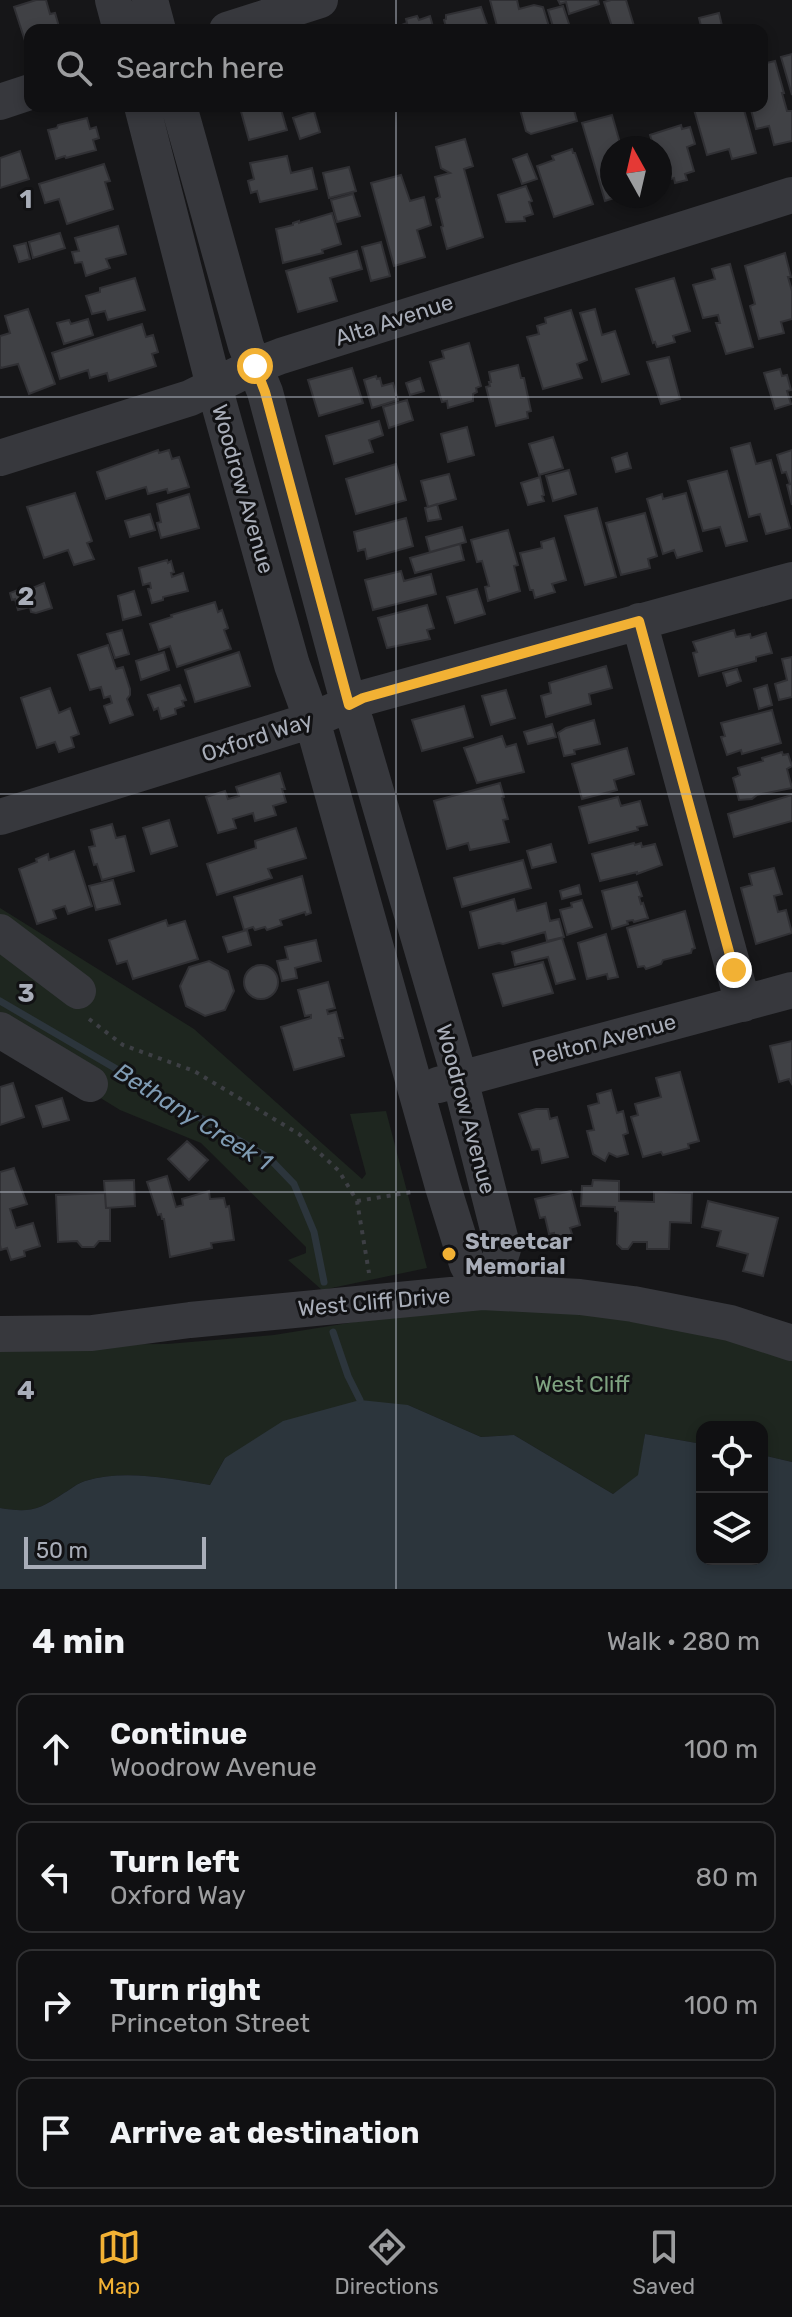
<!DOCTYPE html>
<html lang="en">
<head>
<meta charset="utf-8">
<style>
	:root { --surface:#101012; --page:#19191b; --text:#f1f3f6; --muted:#9c9d9f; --line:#303032; --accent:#f2b134 }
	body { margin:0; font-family:Rubik,sans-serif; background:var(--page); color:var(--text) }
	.controls { position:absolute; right:24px; bottom:24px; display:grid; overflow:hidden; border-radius:16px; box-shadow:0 4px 12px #0003 }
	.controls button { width:72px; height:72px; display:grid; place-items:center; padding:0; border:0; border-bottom:2px solid var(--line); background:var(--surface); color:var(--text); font:40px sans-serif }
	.compass { position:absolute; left:600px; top:136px; width:72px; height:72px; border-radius:50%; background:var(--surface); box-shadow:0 4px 12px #0003; rotate:352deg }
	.scale { position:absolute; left:24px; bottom:20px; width:182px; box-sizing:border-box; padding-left:8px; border:4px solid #a8adb8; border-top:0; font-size:22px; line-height:28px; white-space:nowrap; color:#a8adb8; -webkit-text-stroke:6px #111113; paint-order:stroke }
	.stop { position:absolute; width:24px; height:24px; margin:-18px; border:6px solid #f2b134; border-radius:50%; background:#fff }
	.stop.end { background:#f2b134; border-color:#fff; box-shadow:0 2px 8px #0008 }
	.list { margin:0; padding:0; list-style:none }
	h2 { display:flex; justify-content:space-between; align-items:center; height:104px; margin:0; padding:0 32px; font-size:34px }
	h2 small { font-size:26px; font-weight:400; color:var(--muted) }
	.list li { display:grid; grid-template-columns:52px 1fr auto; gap:24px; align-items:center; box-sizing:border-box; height:112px; margin:0 16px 16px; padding:0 16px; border:2px solid var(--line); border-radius:16px }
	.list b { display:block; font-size:30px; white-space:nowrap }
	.list p { margin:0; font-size:26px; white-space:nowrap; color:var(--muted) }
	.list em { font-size:26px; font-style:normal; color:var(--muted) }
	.icon { flex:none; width:44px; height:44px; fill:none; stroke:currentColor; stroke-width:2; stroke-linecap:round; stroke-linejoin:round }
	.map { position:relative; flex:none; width:792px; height:1589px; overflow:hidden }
	.search { position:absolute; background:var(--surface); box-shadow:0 4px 12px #0003; left:24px; right:24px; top:24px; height:88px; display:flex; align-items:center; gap:20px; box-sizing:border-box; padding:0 28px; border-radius:16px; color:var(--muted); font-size:30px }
	.sheet { height:616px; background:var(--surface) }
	nav { display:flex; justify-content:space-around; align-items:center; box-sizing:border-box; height:112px; border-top:2px solid var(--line); background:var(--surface); font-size:22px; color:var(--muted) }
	nav a { display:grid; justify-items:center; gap:4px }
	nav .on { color:var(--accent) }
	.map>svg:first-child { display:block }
	.green { fill:#1e261f }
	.water { fill:#2c353c }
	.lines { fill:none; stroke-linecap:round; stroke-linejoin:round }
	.stream { stroke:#2c353c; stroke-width:7 }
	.building { fill:#404145; stroke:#303034; stroke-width:2 }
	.path { stroke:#3d3f44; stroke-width:4; stroke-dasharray:4 6; stroke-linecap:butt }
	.minor { stroke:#37383d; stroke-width:36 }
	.route { stroke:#f2b134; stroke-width:10 }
	.grid { fill:none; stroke:#a8adb8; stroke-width:2; stroke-opacity:0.55 }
	.poi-dot { fill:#f2b134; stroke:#111113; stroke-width:3 }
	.labels { text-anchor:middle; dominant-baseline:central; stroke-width:6; stroke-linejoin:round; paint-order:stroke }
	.street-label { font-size:22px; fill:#a8adb8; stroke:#111113 }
	.poi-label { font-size:22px; font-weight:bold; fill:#a8adb8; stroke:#111113; text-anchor:start }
	.park-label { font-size:22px; fill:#7fa381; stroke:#111113 }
	.water-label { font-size:24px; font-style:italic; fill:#7f9bb3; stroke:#111113 }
	.grid-label { font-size:26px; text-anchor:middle; font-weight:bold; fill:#a8adb8; stroke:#111113; stroke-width:6; stroke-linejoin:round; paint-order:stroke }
</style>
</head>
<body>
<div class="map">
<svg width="792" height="1589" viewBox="0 0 792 1589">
	<rect width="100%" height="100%" fill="#161618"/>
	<path class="green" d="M0,908L194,1029L362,1179L366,1174L350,1114L386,1111L427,1268L322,1290L288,1260L306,1253V1247L201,1143L120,1110L0,1036Z
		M536,1301L792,1347V1462L762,1455V1427H702V1444L645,1434L639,1475L613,1494L514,1435L481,1437L408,1405L225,1458L210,1485C169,1479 126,1469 85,1481C78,1483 71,1489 64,1493C39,1510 30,1513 0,1508V1345L167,1344L274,1335L367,1320Z"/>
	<path class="water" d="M360,1400L408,1405L481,1437L514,1435L613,1494L638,1475L645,1434L702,1444V1559H762V1455L792,1462V1589H0V1508C30,1513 39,1510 64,1493C71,1489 78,1483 85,1481C126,1469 169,1479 210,1485L225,1458L283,1421Z"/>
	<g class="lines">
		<path class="stream" d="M0,1001L269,1158L294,1184L314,1232L324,1282
			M333,1332L348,1376L360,1400"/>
	</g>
	<path class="building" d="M36,0H46L50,14L55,13L60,30H30V46L27,47L14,7Z
		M490,0H517L519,9L534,5L543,7L550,30H498Z
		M558,0H598L599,4L569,14L566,2L560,4Z
		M611,0H626L634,26L623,30H613L604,2Z
		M563,6L571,30H554L548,10Z
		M481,7L489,30H447L444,20L446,19V15Z
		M719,13L723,30H702L699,18Z
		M417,16L419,20L430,16L434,30H397L396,27L407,23L406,19Z
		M792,54V95L781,57Z
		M775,61L784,93H782L787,111H792V141L774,145L769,126L756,129L750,106H762V64Z
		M247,106H280L287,130L249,140L240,108Z
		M519,106H573L577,121L531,134L526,131Z
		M693,106H743L756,153L732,159L729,149L707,155Z
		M314,111L320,132L300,139L293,118Z
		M612,115L620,143L624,142L626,148H612V196H620L605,201L582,123Z
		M87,118L90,129L96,127L99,138L93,140L96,150L66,158L65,156L56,159L48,130L57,128L58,125Z
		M681,125L682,129L690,127L695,144L687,147L694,171L685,174L687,180L675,183L674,178L664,181L660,167V148H654L650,135Z
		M465,139L473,166L464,169L483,237L447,249L441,227L443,226L436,199L440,197L435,177L450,173L441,168L436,147Z
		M572,149L573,153H575L593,204L554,217L537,166L554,160L552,156Z
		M20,151L29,179L0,188V158Z
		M527,154L537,179L522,184L513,159Z
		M287,156L291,173L312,168L317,189L260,202L257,191L251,193L248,181L254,179L250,163Z
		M104,164L110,181L105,182L113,209L67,224L59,199L45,203L39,184Z
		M349,167L356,191L329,198L323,173Z
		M401,175L410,201L424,197L431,225L417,230L425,257L394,266L371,183Z
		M526,186L532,201L529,202L533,214L524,217L525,221L506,222L498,195Z
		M353,194L360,216L337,222L331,200Z
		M332,213L341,244L322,250L323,253L283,263L276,229L293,225V223L299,221V223Z
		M118,226L126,254L106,259L110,268L86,276L82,262L75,263L72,252L79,251L75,238Z
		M60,233L65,248L33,258L29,242Z
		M381,242L390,276L371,281L362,247Z
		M26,243L30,259L19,262L14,246Z
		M357,251L362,269L330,278L337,301L298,312L286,271Z
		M785,253L791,277H788L792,291V319L781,322L784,333L759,339L750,306L755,304L745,266Z
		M730,264L753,347L726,354L716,323H720L718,315L703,318L693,285L715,279L712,269Z
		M135,278L145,310L108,320L105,311L92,314L86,296L100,292V288Z
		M674,278L690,331L673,336L675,342L657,347L655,342L653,343L636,289Z
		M28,309L55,384L29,394L18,364L1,368L0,366V336L10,333L5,316Z
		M595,309L602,335L615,331L629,374L602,382L580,313Z
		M571,310L587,360L577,364L582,378L543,389L527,337L539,334L537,326L546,323L545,318Z
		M88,319L93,335L64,344L57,323L69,320L71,324Z
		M142,324L146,337L153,335L158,352L152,354L156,366L109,381L107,373L90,378L88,370L60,379L52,353Z
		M469,343L481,386L476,388L477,392L473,394V401L448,408L447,401L442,402L430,362L444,358L442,351Z
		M669,357L680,399L661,404L647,362Z
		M518,365L521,378H524L531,411L527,412L528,418L496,426L486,387L490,386L489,382H491L489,372Z
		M352,368L363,403L319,416L308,380Z
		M780,369L782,376L787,375L791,390L787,391L791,404L775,409L764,373Z
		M376,376L377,379L380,378L382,386L393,383L398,400L372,408L364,380Z
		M420,378L424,391L410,395L406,383Z
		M407,400L413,420L389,428L383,407Z
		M379,421L383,435L369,440L373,452L334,464L326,436Z
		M467,427L474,455L448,462L441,434Z
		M553,437L563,468L539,475L529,444Z
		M750,443L756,464L771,460L790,528L766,534L760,514L749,517L731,448Z
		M158,450L159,453L169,450L172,459L179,457L189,487L168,493L167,489L148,494L146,487L106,499L97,472Z
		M792,450V505L787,485L790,484L786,472L782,473L777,455Z
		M627,453L631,468L616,472L612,458Z
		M396,464L406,500L356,514L346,479Z
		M569,470L576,494L553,501L546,476Z
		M727,471L747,541L726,546L720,527L703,531L688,481Z
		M449,474L456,499L428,507L421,481Z
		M540,477L544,495L542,496L544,501L528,505L521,483Z
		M75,493L92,541L87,543L94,559L74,565L68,550L44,558L27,507Z
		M686,493L702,551L677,558L674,550L663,554L647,499L662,494L663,499Z
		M189,494L199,528L161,538L157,523L161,522L157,504Z
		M437,504L441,519L428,521L425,508Z
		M597,508L616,577L585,585L565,516Z
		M645,513L657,556L648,559L650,568L621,575L606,523Z
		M150,514L155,530L130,537L125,521Z
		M406,518L413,546L367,559L365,549L358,551L354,532Z
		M462,527L466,542L430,552L426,537Z
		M508,530L518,565L514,566L520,591L488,601L485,587L489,586L482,561L477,562L471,540Z
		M554,538L566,580L552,584L555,592L535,598L533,590H530L520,553L542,548L541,542Z
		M460,544L464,560L415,573L410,558Z
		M167,560L168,563L171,561L174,572L171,573L172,577L183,573L188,591L163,597V600L152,603L148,589L151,588L150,583L143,585L139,568Z
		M401,571L404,581L431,574L436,594L373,610L365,580Z
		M44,583L52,608L36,613L31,612L30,607L18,610L15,599L12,600L10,593L20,589L21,593Z
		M477,589L485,614L455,623L447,597Z
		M134,591L141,615L123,620L118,596Z
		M215,602L218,612L222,610L228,628L224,630L231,649L177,667L170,646L159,650L150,624L172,617L171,615Z
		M427,605L434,628L427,630L430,639L387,648L378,618Z
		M122,630L129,654L115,658L107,634Z
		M734,630L736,637L750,634L751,638L766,633L772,653L756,657V661L699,676L693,653L697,652L693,642Z
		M108,645L116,669L123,667L130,689V695L127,699L133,715L110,723L104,706L112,703L110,696L104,698L101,687L90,690L78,655Z
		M164,652L169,670L141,680L136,661Z
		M239,652L250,686L195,702L185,670Z
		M792,657V697L779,700L775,684L787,680L782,659Z
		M606,666L612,688L589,694L591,704L546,717L541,696L551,693L549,683Z
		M737,669L741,681L727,686L723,673Z
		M180,685L186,700L182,701L184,706L175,709L176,714L161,719L158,708L154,710L148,695Z
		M767,685L772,705L759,709L754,689Z
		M50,688L59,713L70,708L79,734L71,737L74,747L59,752L55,742L37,748L21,698Z
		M506,690L515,718L491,725L482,696Z
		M464,706L473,737L422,751L412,720Z
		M772,710L781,743L742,754L741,750L727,755L721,737L725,736L721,723Z
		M594,720L600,744L574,750L575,754L564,756L558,733L566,728Z
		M552,724L556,737L528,744L524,732Z
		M502,736L506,747L516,744L524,772L477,783L464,748Z
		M627,748L634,774L614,780L617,790L582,799L572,764Z
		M782,752L783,755L788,754L792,766L787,769L792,788L757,795L752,799L739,800L733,778L740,775L738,768L763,761L762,758Z
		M280,773L285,789H282L286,802L273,806L276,815L255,821L253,813L233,819L236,828L218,833L206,797L225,791L228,799L239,796L236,787Z
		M500,783L504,797L502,798L508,819L503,820L509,842L470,850L468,843L447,849L434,801Z
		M792,795V821L734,837L728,814Z
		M618,797L621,806L640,801L647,825L637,827L638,830L589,843L579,807Z
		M169,820L177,846L151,854L143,828Z
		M112,824L116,838L125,836L134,871L102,880L97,864L94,865L89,847L95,846L91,830Z
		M296,828L306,858L268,869L272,878L217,895L207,864L256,848L255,841Z
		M634,843L635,845L641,843L642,847L655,844L662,865L637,874V872L600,881L592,854Z
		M551,844L556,862L532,868L527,851Z
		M74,851L92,906L68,914L65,906L53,910L56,918L37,924L19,869L37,862L36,859L48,854L49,860Z
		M523,860L531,888L462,907L454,878Z
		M774,868L782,894L774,896L778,912L786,910L792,933L756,944L741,888L752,885L749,874Z
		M302,876L311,913L306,915L305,912L280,920L282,925L267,930L265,927L255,930L253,927L244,930L234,897Z
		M113,880L120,904L96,910L89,886Z
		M637,882L642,896L639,897L641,904L643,903L648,918L634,922L633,920L627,921L628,924L612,929L602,891Z
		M579,885L581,894L562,899L560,891Z
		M514,899L517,911L546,903L550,921L559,919L564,937L547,941L545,932L503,944L499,943L479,948L470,912Z
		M582,900L592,927L567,935L560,910L572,907L571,903Z
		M685,911L695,948L692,949L691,953L663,960L661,964L646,969L644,966L638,967L627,928Z
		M166,920L168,926L185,921L198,959L133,979L127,961L117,964L109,940Z
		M247,930L251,945L228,952L223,937Z
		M606,934L618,977L608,979L607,974L587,979L578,943Z
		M562,938L575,979L556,984L548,957L515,965L512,952Z
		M316,940L321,961L295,968L297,978L282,981L277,961L288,959L285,947Z
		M209,961L228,971L234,991L225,1010L205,1016L186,1006L180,986L189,967Z
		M543,962L553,993L503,1006L493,974Z
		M244 982a17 17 0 1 1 34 0a17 17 0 1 1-34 0Z
		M328,982L335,1008L327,1010L328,1014L336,1012L343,1038H339L344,1056L294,1070L281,1027L311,1018V1015L305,1016L298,990Z
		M792,1041V1084L789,1079L779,1082L770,1046Z
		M680,1072L699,1141L688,1144L689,1148L663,1155L661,1152L643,1157L631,1117L638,1115L635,1104L661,1097L656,1078Z
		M13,1083L24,1117L0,1125V1087Z
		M611,1090L617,1113L623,1111L628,1133L623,1135L628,1154L617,1157L609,1153L605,1161L593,1154L587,1131L594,1130L588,1106L599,1103L597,1094Z
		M62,1098L69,1120L43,1127L36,1106Z
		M536,1109H548L550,1119L557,1117L568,1157L542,1163L539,1149L532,1150L519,1114Z
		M187,1141L208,1160L189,1180L168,1159Z
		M14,1168L27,1204L10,1209L16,1228L33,1223L40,1246L24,1251L25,1256L11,1260L7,1248L1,1250L0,1245V1172Z
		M167,1176L176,1207L183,1205L182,1199L209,1191L210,1199L224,1198L226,1207L229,1206L234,1240L211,1243L212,1248L170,1257L164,1219H162L161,1214L158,1215L147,1182Z
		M134,1180L135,1206L106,1208L104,1181Z
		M593,1180L619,1181V1201L654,1202V1192L692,1193L691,1223L670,1222L669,1249H647V1242H633L628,1249H622L617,1244L618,1212L615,1211V1207L581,1206L582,1186H592Z
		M571,1191L580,1225L570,1228L573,1237L555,1241L554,1233L549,1234L545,1217L540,1218L535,1199Z
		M105,1193L106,1208H110V1241H99L94,1247H82L77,1241L58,1242L56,1195Z
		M708,1201L778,1218L763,1276L743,1271L748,1254L717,1246L721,1231L702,1227Z"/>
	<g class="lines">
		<path class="path" d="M89,1019L123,1045L194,1071L299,1134L339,1171L357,1201L369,1273
			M357,1201L412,1192"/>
		<path class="minor" d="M113,0L121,30
			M150,0L158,30
			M227,30L320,0
			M0,102L30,92
			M142,106L214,386L292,665L312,720L443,1187L467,1264L482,1292
			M179,106L246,346L265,392L349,705L356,723L460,1079L503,1249L497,1267L482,1292
			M0,458L190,398L255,366L281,356L792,195
			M639,621L743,1004
			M0,817L312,720L363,698L792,580
			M0,932L78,991
			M0,1030L90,1084
			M438,1085L792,990
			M0,1334L92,1333L190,1320L482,1292L580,1297L633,1304L730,1323L792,1343"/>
	</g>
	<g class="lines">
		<path class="route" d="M255,366L265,392L349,705L363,698L639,621L734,970"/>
	</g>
	<path class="grid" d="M396,0V30M396,106V1589M0,397H792M0,794H792M0,1192H792"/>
	<circle class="poi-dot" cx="449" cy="1254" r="8"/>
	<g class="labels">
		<g class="street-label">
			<text transform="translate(394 320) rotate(-18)">Alta Avenue</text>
			<text transform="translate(243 489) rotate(74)">Woodrow Avenue</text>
			<text transform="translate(257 737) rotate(-18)">Oxford Way</text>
			<text transform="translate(604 1040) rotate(-15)">Pelton Avenue</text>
			<text transform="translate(466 1109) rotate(75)">Woodrow Avenue</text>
			<text transform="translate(374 1302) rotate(-5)">West Cliff Drive</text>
		</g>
		<g class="poi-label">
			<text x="465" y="1241">Streetcar<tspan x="465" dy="25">Memorial</tspan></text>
		</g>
		<g class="park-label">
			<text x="582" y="1384">West Cliff</text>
		</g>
		<g class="water-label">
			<text transform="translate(193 1117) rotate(32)">Bethany Creek 1</text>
		</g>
	</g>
	<g class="grid-label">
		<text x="26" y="208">1</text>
		<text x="26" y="605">2</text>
		<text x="26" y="1002">3</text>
		<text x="26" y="1399">4</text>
	</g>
</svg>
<div class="controls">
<button><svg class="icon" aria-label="locate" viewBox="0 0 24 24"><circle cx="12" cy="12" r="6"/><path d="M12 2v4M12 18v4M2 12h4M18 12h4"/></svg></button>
<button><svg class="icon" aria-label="layers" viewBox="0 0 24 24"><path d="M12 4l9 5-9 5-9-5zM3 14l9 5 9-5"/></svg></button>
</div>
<svg class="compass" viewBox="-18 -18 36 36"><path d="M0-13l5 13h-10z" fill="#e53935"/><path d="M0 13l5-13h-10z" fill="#9c9d9f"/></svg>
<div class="scale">50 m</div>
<div class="stop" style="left:255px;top:366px"></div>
<div class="stop end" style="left:734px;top:970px"></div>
<div class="search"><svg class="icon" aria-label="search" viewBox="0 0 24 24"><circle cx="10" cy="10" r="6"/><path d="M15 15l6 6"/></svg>Search here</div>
</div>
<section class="sheet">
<h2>4 min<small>Walk · 280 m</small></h2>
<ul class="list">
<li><svg class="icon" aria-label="ahead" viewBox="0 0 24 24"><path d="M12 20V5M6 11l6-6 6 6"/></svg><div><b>Continue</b><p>Woodrow Avenue</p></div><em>100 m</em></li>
<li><svg class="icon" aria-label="left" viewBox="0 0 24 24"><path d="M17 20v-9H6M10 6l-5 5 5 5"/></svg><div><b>Turn left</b><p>Oxford Way</p></div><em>80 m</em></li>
<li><svg class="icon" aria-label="right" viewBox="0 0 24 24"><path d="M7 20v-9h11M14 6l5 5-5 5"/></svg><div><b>Turn right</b><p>Princeton Street</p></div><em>100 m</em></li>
<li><svg class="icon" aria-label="arrive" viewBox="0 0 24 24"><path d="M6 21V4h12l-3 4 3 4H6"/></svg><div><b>Arrive at destination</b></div></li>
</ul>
</section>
<nav>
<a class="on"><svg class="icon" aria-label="map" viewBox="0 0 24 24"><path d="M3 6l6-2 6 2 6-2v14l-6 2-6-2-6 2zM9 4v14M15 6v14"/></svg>Map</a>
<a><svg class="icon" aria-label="directions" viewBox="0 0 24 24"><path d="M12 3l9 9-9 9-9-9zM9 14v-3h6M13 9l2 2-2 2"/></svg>Directions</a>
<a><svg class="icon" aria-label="saved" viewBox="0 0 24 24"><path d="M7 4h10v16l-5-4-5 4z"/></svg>Saved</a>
</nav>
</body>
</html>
